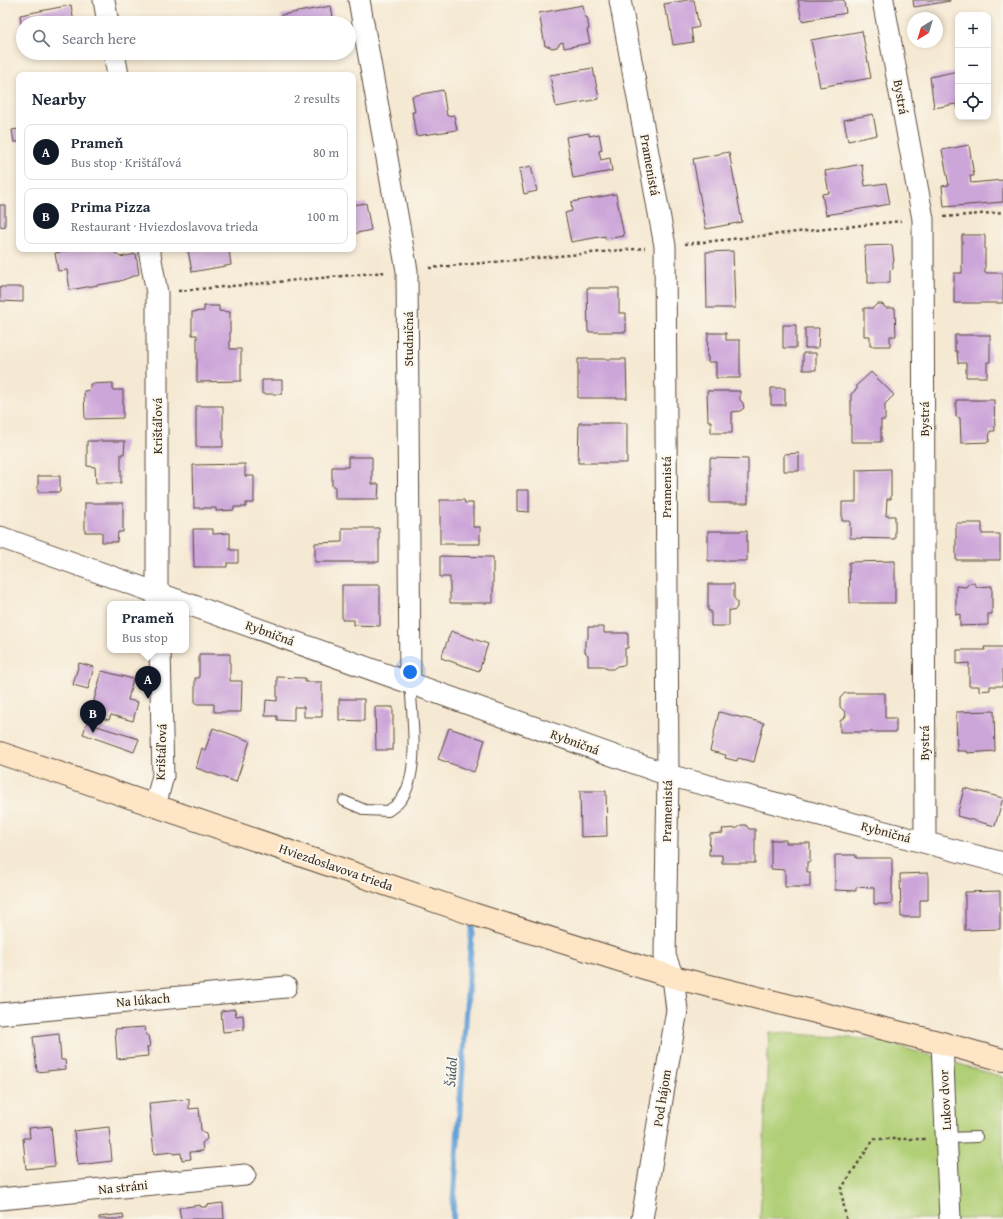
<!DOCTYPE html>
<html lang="en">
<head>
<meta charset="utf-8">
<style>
	:root { --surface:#fff; --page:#f6f6f7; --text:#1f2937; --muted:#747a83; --line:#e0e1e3; --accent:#111827 }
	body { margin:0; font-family:"Gentium Book Plus",serif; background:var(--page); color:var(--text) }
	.controls { position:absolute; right:12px; top:12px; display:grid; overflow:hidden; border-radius:8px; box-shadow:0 2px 6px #0003 }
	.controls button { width:36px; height:36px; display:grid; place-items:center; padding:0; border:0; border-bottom:1px solid var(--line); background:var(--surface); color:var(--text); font:20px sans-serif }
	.compass { position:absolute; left:907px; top:12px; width:36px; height:36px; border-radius:50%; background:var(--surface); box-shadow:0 2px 6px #0003; rotate:218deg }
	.you { position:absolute; left:410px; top:672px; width:14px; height:14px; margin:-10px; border:3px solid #fff; border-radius:50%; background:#1a73e8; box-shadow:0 0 0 6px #1a73e833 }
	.badge { display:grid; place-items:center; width:26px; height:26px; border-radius:50%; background:var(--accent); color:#fff; font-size:13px; font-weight:700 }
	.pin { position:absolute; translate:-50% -33px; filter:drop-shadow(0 1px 2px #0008) }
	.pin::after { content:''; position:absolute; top:21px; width:14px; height:12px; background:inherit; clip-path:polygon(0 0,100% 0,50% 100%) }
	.popup { position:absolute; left:107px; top:601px; width:82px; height:52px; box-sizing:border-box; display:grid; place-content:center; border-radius:8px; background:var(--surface); filter:drop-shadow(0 1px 3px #0005); font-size:13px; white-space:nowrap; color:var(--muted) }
	.popup b { font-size:15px; color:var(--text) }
	.popup::after { content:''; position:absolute; left:50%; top:100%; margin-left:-8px; border:8px solid transparent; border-top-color:var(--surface) }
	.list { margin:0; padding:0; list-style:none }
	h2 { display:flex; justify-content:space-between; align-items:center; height:52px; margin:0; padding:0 16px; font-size:17px }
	h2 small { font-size:13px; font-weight:400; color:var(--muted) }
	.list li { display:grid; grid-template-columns:26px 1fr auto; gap:12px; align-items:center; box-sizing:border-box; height:56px; margin:0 8px 8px; padding:0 8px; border:1px solid var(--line); border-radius:8px }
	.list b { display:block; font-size:15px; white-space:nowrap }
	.list p { margin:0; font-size:13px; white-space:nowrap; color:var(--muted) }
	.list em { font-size:13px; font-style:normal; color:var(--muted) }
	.icon { flex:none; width:22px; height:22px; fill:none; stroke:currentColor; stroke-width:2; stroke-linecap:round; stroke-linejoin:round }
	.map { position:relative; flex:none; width:1003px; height:1219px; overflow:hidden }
	.search { position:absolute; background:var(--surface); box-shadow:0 2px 6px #0003; left:16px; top:16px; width:340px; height:44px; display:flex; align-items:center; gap:10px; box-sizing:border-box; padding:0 14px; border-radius:22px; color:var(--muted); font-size:15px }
	.panel { position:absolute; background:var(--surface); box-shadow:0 2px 6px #0003; left:16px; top:72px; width:340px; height:180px; border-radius:8px }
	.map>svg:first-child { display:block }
	.green { fill:#b0cf76; stroke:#767c4a }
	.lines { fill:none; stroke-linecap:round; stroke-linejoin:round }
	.stream { stroke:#66a2d7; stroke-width:6 }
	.building { fill:#cca5d9 }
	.lane-casing { stroke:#574739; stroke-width:12 }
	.street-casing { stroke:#574739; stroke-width:23 }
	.secondary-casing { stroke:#574739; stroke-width:24 }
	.path { stroke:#574739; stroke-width:2.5; stroke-dasharray:3 3; stroke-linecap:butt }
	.lane { stroke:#fff; stroke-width:10 }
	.street { stroke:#fff; stroke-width:21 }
	.secondary { stroke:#fde5c5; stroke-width:22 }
	.labels { text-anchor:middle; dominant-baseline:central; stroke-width:4; stroke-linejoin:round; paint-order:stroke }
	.street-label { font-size:13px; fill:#3b2a1e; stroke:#fbf7ec }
	.water-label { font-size:14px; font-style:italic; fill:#4c5a68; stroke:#fbf7ec }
</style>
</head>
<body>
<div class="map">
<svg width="1003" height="1219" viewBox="0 0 1003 1219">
	<rect width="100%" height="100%" fill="#fbf7ec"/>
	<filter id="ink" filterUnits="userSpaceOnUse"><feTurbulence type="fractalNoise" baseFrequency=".025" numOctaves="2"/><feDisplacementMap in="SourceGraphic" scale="8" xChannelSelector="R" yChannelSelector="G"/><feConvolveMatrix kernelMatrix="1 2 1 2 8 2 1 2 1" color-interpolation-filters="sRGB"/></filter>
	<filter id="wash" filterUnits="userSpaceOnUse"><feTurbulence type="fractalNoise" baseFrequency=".012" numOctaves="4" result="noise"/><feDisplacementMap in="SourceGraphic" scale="16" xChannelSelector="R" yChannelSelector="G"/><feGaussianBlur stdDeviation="0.9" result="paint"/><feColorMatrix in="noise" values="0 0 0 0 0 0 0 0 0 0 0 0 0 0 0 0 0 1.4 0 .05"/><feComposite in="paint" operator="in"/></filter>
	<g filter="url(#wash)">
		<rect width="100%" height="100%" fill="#f5e9d3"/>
		<path class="green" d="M769,1032L877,1040L1003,1077V1219H760Z"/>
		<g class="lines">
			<path class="stream" d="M453,1219V1208L472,927"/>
		</g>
		<g id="blocks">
			<path class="building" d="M688,0H694L699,27L691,29L693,42L673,45L668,15H666L664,4Z
				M798,0H844L846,13L802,21Z
				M913,0H950V1L914,7Z
				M71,5L74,23H23L22,30L20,15Z
				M583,5L585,18L587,17L589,29L587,30L590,43L564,48L563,42L560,43L557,47L552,48L548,46H545L539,13Z
				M331,6L334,23H282L281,15Z
				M862,31L871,78L820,87L811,40Z
				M292,53H305V54L293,56Z
				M593,68L599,99L556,107L550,75Z
				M343,71V75H318L329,72L330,74Z
				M958,71V109L956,104L934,108L930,77Z
				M443,90L447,116L454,115L457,130L416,136L412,112H415L412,96Z
				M873,114L877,135L848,141L844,120Z
				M19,129V142H14L12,130Z
				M589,133V136L599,134L602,150L599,151L601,160L610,158L612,171L573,178L566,137Z
				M969,145L974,176H970L971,183L1003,180V202L944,207L942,186L949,185L942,150Z
				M729,152L742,222L706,229L693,159Z
				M862,164L865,186L886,183L890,204L826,215L822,194L829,193L825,171Z
				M531,166L537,191L524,194L519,169Z
				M616,194L624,236L605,239V236L571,242L565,213L572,211L571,202Z
				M366,203L371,230L353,234V205Z
				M0,205H5V227L0,226Z
				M962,235H985V273H1003V303H954V273H962Z
				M892,245L894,261H893V269L890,270V283H868V273H866L865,246Z
				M77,249H114L115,253L120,257L136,254L139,274L120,281L70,290L67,270L58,271L55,253Z
				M184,249H223L224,251L229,250L231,265L192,272L188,250L184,251Z
				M733,251L735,308H707L706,252Z
				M0,287H23V302L0,301Z
				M587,288H619V313H626V332H588Z
				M877,304H882L886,308H895L896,336H890V346H870V336H864V308H873Z
				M204,306H219V311L230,312V349H241V381L197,382V335H192V312L204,311Z
				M783,325H796V348H783Z
				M805,328H819L818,348H805Z
				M708,333H726V340H740V378H716V362H708V357H707Z
				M955,335H990V362H987V377H966V363H958L957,351H955Z
				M803,353H816V370H803Z
				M578,359H626L627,398H578Z
				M871,372L894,395L885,404V420H881V442H851V394L857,389V385Z
				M262,380H282V394H262Z
				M113,383V390H123V418L85,419L84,391L90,390V384Z
				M771,388H785V405H771Z
				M707,391H740V400L743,403L744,408L740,411L732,412V433H711V421H708Z
				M956,400H994L995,431H990L989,442L961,443L960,418L956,417Z
				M196,406H223V447H196Z
				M579,423H627V463H578Z
				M87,441H125L124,454H121V483H96L95,467L87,466Z
				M799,453V471H784V454Z
				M348,457H372V484H379L378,499H335V486H332V467H348Z
				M710,458L748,459V503H710Z
				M245,464V476H254V503H246V507H234V510L216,511V508H194L193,465Z
				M891,469V499H887L886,516H895V539L850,538V521H842V502H856V470Z
				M38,476H60V492H38Z
				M517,490H529V512L517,511Z
				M440,500H464L465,503H473V527H480V544H440Z
				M85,503H123V532H118L117,542H102V532H85Z
				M956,523H982V534H1000V560H956Z
				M342,528H379V562H315V543L342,542Z
				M193,529H213V534L230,533V550H238V563H227V567H194Z
				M708,531H747V561H708Z
				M440,556L493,557V603H450V577H440Z
				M895,561V603H850L849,562Z
				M969,583H974L977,587L992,586V614H988V625L960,626V614L956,615V586L966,587Z
				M708,584H734V598L737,602V607L734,611L729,610V626H711V611H708Z
				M342,585H380V626L354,625V620H342Z
				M588,627H604V633H628V648H625V665L617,666L613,669H607L604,666H588V655L585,652V641L588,638Z
				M451,631L488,644L479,671L441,658Z
				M984,647H1003V686H990V690L979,691V686H969V663L957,664V650H985Z
				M199,654H230V681H242L241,712H214V704H195V678H199Z
				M79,663L94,667L88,689L73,685Z
				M102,671L133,679L128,700L138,702L133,721L111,715L109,720L90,715Z
				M277,677L305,678V682H322V717H304V707H294V721L277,720V716H265L266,700L277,701Z
				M845,693H885V718H896V732H840V721L846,716L845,712L840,707V698Z
				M339,699H364V721L339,720Z
				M375,707H393V750H376Z
				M994,711L995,751L967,753L966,751H957L956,712Z
				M719,712L764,723L754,762L738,758L737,761L725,758L726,755L710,751Z
				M87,723L139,739L134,752L83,734Z
				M213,728L250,741L236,782L196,768L202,748L205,750Z
				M449,728L485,740L474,772L438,759Z
				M964,788L1003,798L995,826L957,816Z
				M580,791H606L607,836L581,837Z
				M741,825H746L749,829H755V863H722V855H709L710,834L723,833L722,829L738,828Z
				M771,840H786V843H810V862H807V872H810V887H785V870L771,869Z
				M835,855H856V858H892V904H874V888L856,887V891L835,890Z
				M928,873V900H920V917H901L900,874Z
				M1000,891V929L965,930V892Z
				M235,1009L236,1016L243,1015L244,1030L223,1032L221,1011Z
				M145,1027L146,1035H148L150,1047H147L148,1056L117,1059L115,1029Z
				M59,1034L61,1060H65L66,1069L37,1072L33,1037Z
				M189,1099V1109L199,1108L201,1130L206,1134L207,1139L202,1143L203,1151L190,1152L191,1159L182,1160L181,1153L173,1154V1152L154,1154L149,1103Z
				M51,1126L55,1166L26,1169L23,1138H30L29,1128Z
				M109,1127L112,1161L78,1165L74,1131Z
				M223,1203L224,1219H181L179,1208L200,1205L201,1207H206V1205Z
				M123,1214L124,1219H99V1217Z"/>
		</g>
	</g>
	<g filter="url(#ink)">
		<use href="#blocks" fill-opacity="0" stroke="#574739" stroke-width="1"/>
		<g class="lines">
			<g class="lane-casing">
				<path id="lane" d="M344,801L365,810L388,811C392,808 397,805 400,801C421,776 412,714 410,683
					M947,1138L977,1137"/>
			</g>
			<g class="street-casing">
				<path id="street" d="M104,0L108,23
					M359,0L407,271L410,683
					M620,0L665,246L668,775L665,956L673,977L677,1010L642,1219
					M883,0L923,219L925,842
					M114,53L118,75
					M149,249L157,293V604
					M0,537L668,775L1003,863
					M155,806L163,776L160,650
					M0,1014L286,987
					M942,1043L950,1219
					M0,1199L245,1175"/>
			</g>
			<g class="secondary-casing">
				<path id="secondary" d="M0,753L473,914L673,977L942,1043L1003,1060"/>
			</g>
			<path class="path" d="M944,217L1003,212
				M685,244L901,221
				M429,268L645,248
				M178,291L386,272
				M846,1219L841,1189L874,1139H925"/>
			<use href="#lane" class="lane"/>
			<use href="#street" class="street"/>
			<use href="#secondary" class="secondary"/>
		</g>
	</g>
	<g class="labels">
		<g class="street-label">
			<text transform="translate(901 97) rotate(80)">Bystrá</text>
			<text transform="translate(650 165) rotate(80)">Pramenistá</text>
			<text transform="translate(408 339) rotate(-90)">Studničná</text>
			<text transform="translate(924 419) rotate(-90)">Bystrá</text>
			<text transform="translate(157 426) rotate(-90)">Krištáľová</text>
			<text transform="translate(666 487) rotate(-90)">Pramenistá</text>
			<text transform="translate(270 633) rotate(20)">Rybničná</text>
			<text transform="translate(575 742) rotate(20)">Rybničná</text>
			<text transform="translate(924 743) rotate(-90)">Bystrá</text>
			<text transform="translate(161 752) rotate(-88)">Krištáľová</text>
			<text transform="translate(667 811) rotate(-89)">Pramenistá</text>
			<text transform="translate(886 832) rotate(15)">Rybničná</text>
			<text transform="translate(336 867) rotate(19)">Hviezdoslavova trieda</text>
			<text transform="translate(143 1000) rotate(-5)">Na lúkach</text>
			<text transform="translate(662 1098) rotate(-81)">Pod hájom</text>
			<text transform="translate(945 1100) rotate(-93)">Lukov dvor</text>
			<text transform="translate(123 1187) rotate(-6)">Na stráni</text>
		</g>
		<g class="water-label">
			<text transform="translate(451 1072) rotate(-86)">Šúdol</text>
		</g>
	</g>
</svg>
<div class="controls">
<button>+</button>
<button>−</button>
<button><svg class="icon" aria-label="locate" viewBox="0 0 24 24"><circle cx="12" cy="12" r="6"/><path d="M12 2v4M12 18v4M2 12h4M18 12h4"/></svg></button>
</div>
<svg class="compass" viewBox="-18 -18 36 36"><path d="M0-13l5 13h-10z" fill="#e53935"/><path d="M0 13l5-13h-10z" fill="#747a83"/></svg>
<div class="you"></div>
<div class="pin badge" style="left:148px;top:699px">A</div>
<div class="popup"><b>Prameň</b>Bus stop</div>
<div class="pin badge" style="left:93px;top:733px">B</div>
<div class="search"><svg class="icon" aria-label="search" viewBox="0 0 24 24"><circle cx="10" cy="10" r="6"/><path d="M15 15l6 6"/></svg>Search here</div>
<section class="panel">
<h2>Nearby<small>2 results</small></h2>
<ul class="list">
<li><span class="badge">A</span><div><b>Prameň</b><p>Bus stop · Krištáľová</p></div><em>80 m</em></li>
<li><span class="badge">B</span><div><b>Prima Pizza</b><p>Restaurant · Hviezdoslavova trieda</p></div><em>100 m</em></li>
</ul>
</section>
</div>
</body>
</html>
